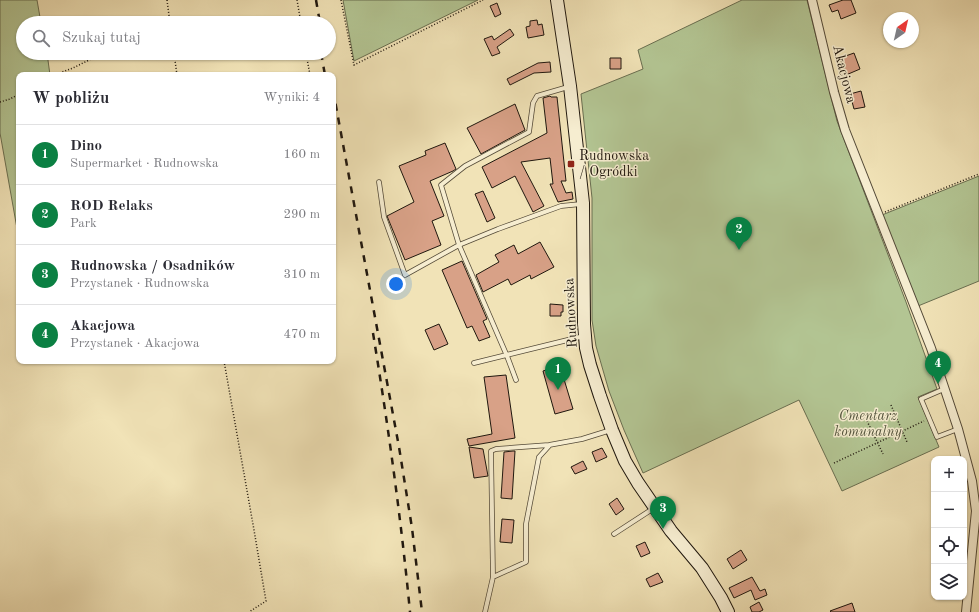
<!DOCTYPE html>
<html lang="pl">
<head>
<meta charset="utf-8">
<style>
	:root { --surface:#fff; --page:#f7f7f7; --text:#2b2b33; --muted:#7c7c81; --line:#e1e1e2; --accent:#0b8043 }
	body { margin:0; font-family:"Old Standard TT",serif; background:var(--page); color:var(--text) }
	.controls { position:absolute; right:12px; bottom:12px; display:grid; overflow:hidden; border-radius:8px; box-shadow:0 1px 3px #0004 }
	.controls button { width:36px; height:36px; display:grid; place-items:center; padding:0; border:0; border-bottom:1px solid var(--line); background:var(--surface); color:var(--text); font:20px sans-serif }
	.compass { position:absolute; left:883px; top:12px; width:36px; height:36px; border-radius:50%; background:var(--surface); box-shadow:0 1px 3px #0004; rotate:34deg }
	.you { position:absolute; left:396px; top:284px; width:14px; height:14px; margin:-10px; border:3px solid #fff; border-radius:50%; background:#1a73e8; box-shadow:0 0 0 6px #1a73e833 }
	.badge { display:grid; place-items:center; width:26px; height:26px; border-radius:50%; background:var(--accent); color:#fff; font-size:13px; font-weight:700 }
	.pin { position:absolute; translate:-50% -33px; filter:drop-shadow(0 1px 2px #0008) }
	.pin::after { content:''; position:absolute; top:21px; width:14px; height:12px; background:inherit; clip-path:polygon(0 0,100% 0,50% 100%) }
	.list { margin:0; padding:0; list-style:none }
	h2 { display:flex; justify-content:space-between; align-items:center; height:52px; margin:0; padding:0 16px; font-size:17px }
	h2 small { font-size:13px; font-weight:400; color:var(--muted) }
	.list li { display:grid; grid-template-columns:26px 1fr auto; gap:12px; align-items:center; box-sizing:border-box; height:60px; padding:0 16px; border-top:1px solid var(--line) }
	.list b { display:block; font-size:15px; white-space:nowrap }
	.list p { margin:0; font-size:13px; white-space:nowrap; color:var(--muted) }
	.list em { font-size:13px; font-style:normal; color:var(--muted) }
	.icon { flex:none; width:22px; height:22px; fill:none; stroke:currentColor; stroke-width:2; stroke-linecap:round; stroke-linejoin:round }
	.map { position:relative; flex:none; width:979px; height:612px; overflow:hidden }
	.search { position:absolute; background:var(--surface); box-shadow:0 1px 3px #0004; left:16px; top:16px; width:320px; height:44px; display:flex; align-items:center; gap:10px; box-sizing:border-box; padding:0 14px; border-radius:22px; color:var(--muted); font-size:15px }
	.panel { position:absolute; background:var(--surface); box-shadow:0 1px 3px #0004; left:16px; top:72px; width:320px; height:292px; border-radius:8px }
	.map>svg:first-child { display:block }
	.green { fill:#b3c593; stroke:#696e50 }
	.building { fill:#d8a187; stroke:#1f170e }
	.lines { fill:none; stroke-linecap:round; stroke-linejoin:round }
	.service-casing { stroke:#544a38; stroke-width:5.5 }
	.minor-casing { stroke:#544a38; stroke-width:10 }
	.secondary-casing { stroke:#1f170e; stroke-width:14 }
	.path { stroke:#1f170e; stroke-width:1.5; stroke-dasharray:1 2; stroke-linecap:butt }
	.service { stroke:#f6edd0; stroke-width:4 }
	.minor { stroke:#f6edd0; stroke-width:8 }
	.secondary { stroke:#f6edd0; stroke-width:12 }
	.rail { stroke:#1f170e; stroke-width:2.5; stroke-dasharray:7 7; stroke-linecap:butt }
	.poi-dot { fill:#8f2418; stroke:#f6edd0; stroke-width:1.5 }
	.labels { text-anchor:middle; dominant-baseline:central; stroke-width:3; stroke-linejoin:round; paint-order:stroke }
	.street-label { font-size:14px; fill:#1f170e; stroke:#f6edd0 }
	.poi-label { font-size:14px; fill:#1f170e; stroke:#f6edd0; text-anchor:start }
	.park-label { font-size:14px; font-style:italic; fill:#53543d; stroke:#f6edd0 }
</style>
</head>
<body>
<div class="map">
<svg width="979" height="612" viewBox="0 0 979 612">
	<rect width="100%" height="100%" fill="#f1e3b7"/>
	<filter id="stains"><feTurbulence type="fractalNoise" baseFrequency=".005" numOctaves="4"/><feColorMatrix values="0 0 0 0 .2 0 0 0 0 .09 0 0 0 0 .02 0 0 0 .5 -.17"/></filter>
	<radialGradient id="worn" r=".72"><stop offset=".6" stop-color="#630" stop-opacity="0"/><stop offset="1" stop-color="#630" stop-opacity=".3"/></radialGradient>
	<path class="green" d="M0,0H37L41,23H23V53H47L50,75H19V234H18L0,133Z
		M343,0H478L354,61Z
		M742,0H807L837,121L906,302L937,389L918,397L939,447L842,491L799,400L643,473L624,430L609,391L596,346L592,320V198L581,94L643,69L638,50Z
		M979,176V281L918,306L882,215Z"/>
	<path class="building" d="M843,0H851L856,13L841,19L838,10L832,12L829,5Z
		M497,3L501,14L495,17L490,6Z
		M537,20L538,25L542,24L544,35L528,38L526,27L530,26V21Z
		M510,29L514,35L497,47L500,53L492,56L484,39L492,36L494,40Z
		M854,53L860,69L846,75L840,58Z
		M610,58H621V69H610Z
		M550,62L551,72L534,73L510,85L507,79L538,63Z
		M861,91L865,107L854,109L850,94Z
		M550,96L551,97H557L566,181H561L566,193L572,192L573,199L558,202L550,184H553L550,158L521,162L544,206L533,212L515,176L492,188L482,167L547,133L543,98Z
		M515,104L525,130L481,154L467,128Z
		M445,143L456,169L453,171L430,181L444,216L432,221L441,245L405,260L387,216L414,202L399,166L426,155L425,151Z
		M483,191L495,218L487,222L475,194Z
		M540,242L554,267L531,279L530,275L511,285L508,279L483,292L476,275L499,262L495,255L514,245L518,254Z
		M462,261L487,319L483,321L490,337L479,341L472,326L467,328L442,270Z
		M550,304L563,305V312H561V316H550Z
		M439,324L448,344L434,350L425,330Z
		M560,366L573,409L555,414L543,371Z
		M506,375L515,438L469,446L467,439L492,434L484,377Z
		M469,447L483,449L488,476L474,478Z
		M602,448L607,457L596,462L592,452Z
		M513,451H515L512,499L501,498L504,452Z
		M583,461L587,469L575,474L571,467Z
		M617,498L624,509L616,515L609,504Z
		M502,519L514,520L512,543L500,542Z
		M645,542L650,553L641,557L636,546Z
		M741,550L747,560L733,569L727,559Z
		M658,573L663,582L650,587L646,579Z
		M752,577L760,591L765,589L767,595L755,600L751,590L734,598L729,588Z
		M759,602L763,610L759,612H752L750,607Z
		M852,603L855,612H831L830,611Z"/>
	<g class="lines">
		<g class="service-casing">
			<path id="service" d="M379,182L384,217L405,275L459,245L498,229L561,206L581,204
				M474,363L584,336
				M516,380L507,356L459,245L441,185L465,166L529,132L533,103L537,96L568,87
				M944,389L921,399L937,437L958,429
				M614,534L654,508
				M493,577L526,562V524L539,457L549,446
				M485,612L493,577L491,451L496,449L549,445L582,439L611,430"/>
		</g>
		<g class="minor-casing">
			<path id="minor" d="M812,0L834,92L845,130L931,348L958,429L972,481L976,511L966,612"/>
		</g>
		<g class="secondary-casing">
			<path id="secondary" d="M557,0L570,86L583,203L584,324L586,348L590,365L600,396L612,430L625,461L638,483L671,531L702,568L721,598L728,612"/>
		</g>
		<path class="path" d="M167,0L170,23
			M297,0L301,23
			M341,0L354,65L483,0
			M162,23L169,19
			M174,53L177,75
			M306,53L310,75
			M54,75L73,68L103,53
			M0,102L10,99L19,94
			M885,212L979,174
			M224,361L254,530L266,601L249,612
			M891,405L907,442
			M867,421L883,454
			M834,463L924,421"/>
		<use href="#service" class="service"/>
		<use href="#minor" class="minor"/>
		<use href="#secondary" class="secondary"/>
		<path class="rail" d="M316,0L320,23
			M321,53L325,75
			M333,90L399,447L412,528L422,612
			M373,333C388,425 401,518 410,612"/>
	</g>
	<rect class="poi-dot" x="567" y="160" width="8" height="8" rx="2"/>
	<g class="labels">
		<g class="street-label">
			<text transform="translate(844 74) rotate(76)">Akacjowa</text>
			<text transform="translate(571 313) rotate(-93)">Rudnowska</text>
		</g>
		<g class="poi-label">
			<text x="579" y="156">Rudnowska<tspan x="579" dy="16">/ Ogródki</tspan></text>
		</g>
		<g class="park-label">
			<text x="868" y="416">Cmentarz<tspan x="868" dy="16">komunalny</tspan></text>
		</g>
	</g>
	<rect width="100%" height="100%" filter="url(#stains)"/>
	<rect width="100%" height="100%" fill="url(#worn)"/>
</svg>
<div class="controls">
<button>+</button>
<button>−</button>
<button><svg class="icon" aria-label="locate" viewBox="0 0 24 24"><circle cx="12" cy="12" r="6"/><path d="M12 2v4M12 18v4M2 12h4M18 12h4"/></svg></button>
<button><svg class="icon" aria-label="layers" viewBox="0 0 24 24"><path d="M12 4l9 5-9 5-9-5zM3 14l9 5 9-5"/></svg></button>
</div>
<svg class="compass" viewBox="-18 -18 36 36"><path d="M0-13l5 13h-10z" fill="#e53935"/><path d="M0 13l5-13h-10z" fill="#7c7c81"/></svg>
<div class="you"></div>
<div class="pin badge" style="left:558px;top:390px">1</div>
<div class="pin badge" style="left:739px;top:250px">2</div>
<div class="pin badge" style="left:663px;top:529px">3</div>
<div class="pin badge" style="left:938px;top:384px">4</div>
<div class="search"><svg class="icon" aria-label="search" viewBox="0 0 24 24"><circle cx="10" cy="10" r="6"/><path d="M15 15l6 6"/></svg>Szukaj tutaj</div>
<section class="panel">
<h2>W pobliżu<small>Wyniki: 4</small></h2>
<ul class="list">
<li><span class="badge">1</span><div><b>Dino</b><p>Supermarket · Rudnowska</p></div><em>160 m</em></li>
<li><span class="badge">2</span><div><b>ROD Relaks</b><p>Park</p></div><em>290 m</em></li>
<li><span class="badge">3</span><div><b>Rudnowska / Osadników</b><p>Przystanek · Rudnowska</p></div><em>310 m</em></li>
<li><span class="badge">4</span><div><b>Akacjowa</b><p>Przystanek · Akacjowa</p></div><em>470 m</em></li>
</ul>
</section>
</div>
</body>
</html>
